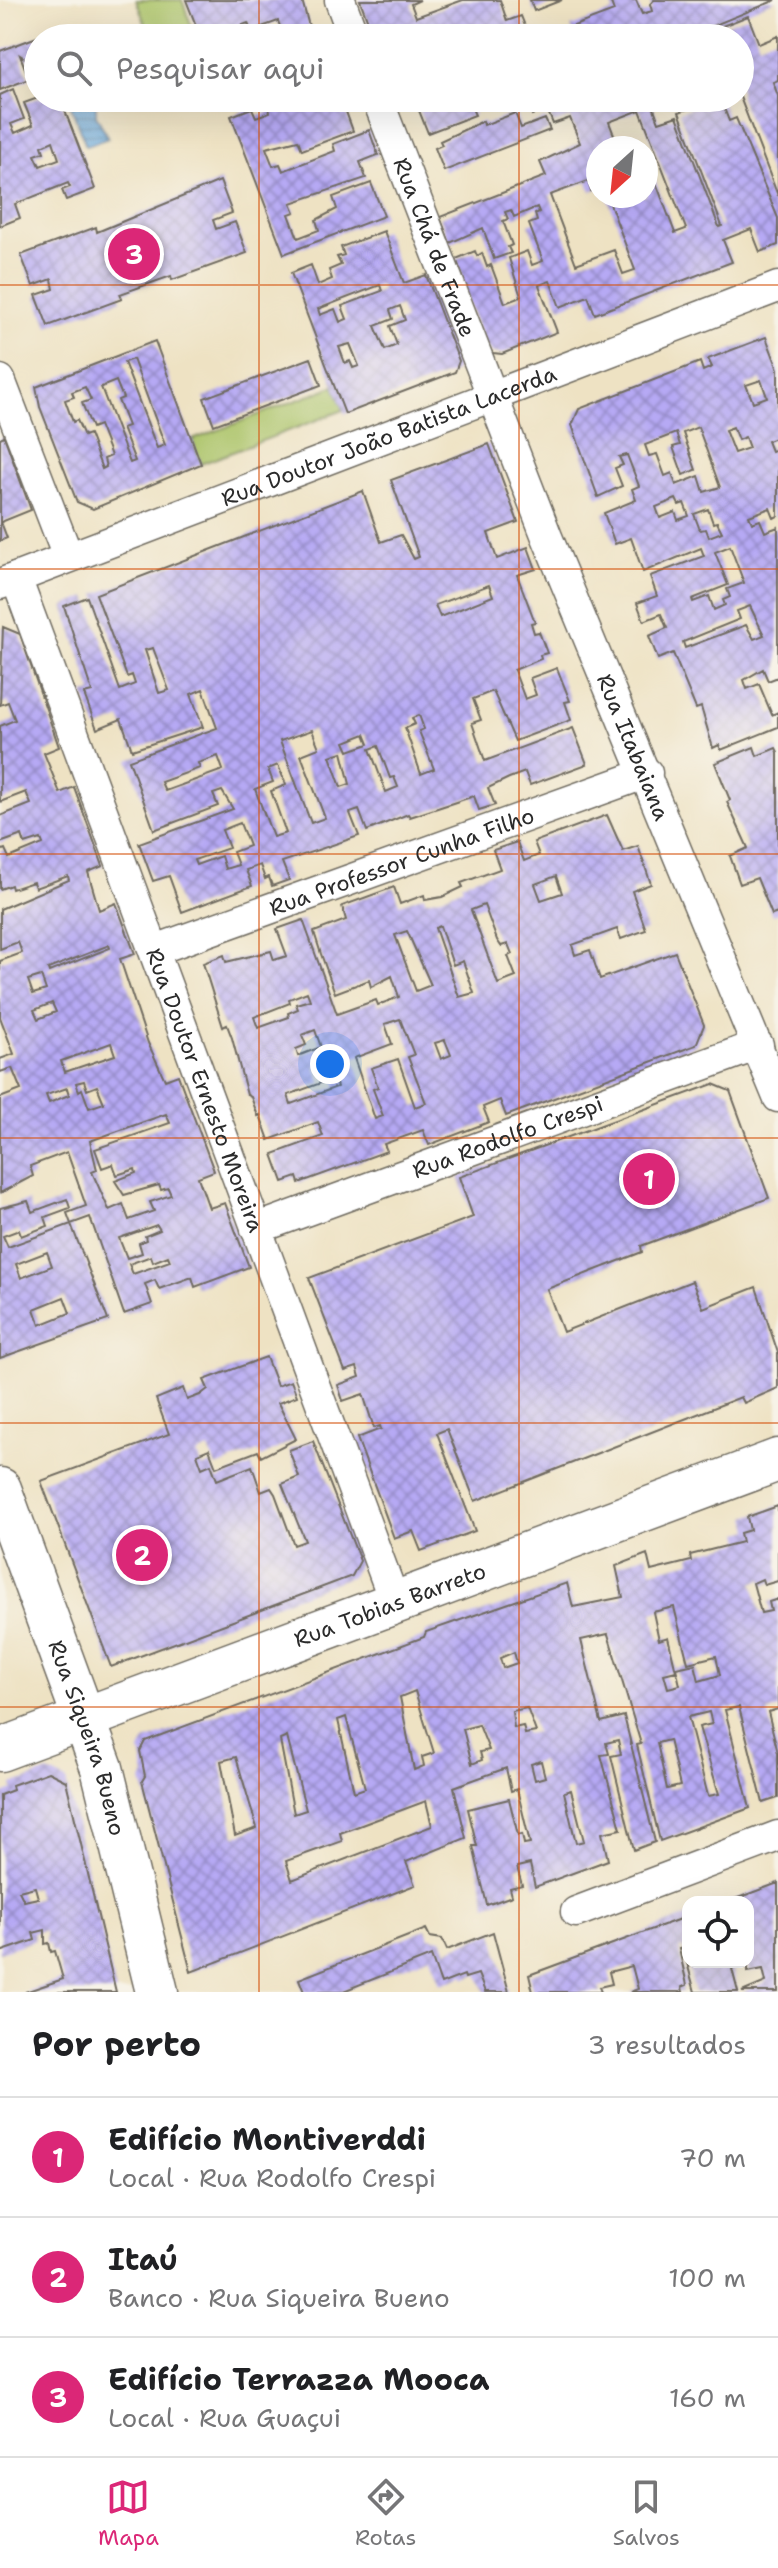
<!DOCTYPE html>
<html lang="pt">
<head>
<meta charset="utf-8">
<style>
	:root { --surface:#fff; --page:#f2f2f2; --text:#202124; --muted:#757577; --line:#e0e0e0; --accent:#db2777 }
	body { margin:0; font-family:"Shantell Sans",sans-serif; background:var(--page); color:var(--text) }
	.controls { position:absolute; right:24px; bottom:24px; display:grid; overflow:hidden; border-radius:16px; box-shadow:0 8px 32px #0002 }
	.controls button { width:72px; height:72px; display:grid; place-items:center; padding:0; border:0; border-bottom:2px solid var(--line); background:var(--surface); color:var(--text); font:40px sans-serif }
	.compass { position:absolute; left:586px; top:136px; width:72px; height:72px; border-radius:50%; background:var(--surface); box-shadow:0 8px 32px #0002; rotate:207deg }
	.you { position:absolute; left:330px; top:1064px; width:28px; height:28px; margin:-20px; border:6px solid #fff; border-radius:50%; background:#1a73e8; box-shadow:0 0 0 12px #1a73e833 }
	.badge { display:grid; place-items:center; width:52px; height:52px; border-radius:50%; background:var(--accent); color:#fff; font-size:26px; font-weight:700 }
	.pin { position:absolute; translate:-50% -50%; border:4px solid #fff; box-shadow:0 2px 8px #0006 }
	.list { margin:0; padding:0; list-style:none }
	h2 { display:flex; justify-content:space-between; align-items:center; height:104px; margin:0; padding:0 32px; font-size:34px }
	h2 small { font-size:26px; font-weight:400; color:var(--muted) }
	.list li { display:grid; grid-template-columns:52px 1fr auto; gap:24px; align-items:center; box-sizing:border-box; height:120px; padding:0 32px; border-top:2px solid var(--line) }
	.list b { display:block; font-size:30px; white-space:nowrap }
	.list p { margin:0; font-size:26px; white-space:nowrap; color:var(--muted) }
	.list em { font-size:26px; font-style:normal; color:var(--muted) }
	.icon { flex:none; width:44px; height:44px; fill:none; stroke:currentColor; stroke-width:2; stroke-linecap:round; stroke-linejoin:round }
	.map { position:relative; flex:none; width:778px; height:1992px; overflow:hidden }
	.search { position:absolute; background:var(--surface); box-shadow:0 8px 32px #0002; left:24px; right:24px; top:24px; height:88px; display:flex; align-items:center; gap:20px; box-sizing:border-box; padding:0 28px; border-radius:44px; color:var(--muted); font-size:30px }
	.sheet { height:464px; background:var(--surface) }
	nav { display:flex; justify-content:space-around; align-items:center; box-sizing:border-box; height:112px; border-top:2px solid var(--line); background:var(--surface); font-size:22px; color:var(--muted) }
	nav a { display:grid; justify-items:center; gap:4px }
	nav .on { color:var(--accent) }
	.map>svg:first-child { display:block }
	.green { fill:#acc469; stroke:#6c784a; stroke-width:2 }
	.water { fill:url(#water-rules); stroke:#4a6a84; stroke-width:2 }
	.building { fill:url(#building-cross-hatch); fill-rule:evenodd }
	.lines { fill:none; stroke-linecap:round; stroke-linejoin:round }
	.minor-casing { stroke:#6f6b60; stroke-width:33 }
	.secondary-casing { stroke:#6f6b60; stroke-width:45 }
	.minor { stroke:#fff; stroke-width:30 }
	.secondary { stroke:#fff; stroke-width:42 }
	.grid { fill:none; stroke:#d5540f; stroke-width:2; stroke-opacity:0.55 }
	.labels { text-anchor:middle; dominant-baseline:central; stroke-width:6; stroke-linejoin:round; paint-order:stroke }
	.street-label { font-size:22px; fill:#2b2b2b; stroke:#f7f3e8 }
</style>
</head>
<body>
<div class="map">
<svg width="778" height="1992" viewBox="0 0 778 1992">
	<defs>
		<pattern id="water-rules" width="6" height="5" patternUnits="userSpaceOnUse" patternTransform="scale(2)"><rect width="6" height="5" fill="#69a8dc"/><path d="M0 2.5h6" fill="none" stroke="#5789b3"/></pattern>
		<pattern id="building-cross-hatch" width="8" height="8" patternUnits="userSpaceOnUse" patternTransform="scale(2)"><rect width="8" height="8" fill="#b6a9f4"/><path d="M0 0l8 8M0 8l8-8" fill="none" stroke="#948ac6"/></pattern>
	</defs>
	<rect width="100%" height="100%" fill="#f7f3e8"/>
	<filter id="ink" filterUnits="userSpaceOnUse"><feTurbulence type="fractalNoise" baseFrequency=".0125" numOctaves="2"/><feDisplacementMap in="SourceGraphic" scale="16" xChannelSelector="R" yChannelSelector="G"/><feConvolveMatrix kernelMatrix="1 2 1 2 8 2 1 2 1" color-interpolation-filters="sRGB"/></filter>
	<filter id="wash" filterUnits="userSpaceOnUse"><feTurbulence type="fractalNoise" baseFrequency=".006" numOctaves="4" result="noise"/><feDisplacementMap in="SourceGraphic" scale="32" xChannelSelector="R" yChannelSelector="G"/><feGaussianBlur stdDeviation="1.8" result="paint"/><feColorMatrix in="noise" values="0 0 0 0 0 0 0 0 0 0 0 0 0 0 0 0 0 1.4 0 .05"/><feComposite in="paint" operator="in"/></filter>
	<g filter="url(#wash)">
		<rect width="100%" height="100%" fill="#eee2c3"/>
		<path class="green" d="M136,0H182L196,38H151Z
			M334,386L344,410L201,464L192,440Z"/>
		<path class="water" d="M68,98H96V115L108,138L86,146Z"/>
		<g id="blocks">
			<path class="building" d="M186,0H302L310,30L314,28L317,38H265L281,29L278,21L251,31L248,23L232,29L235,38H201Z
				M360,0H420L411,4L416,17L463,0H500L507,21L521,16L529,36L374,38Z
				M530,0H562L534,11Z
				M610,0H636L642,14L652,11L650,4L654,0H776L683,38H669L666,32L651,38H631L629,33L616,38H565L574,34L571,27L614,11Z
				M748,16L759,44L778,36V80L773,82L778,96V196L740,97V38H691Z
				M37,37L38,66L20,55L29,79L0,90V51Z
				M13,89L24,119L11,124L15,133L33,125L24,103L38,98H60L95,189L66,200L62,190L70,187L68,183L15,204L20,218L0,226V95ZM53,141L59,159L40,166L35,155L44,152L42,146Z
				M283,98H341L353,131L302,150L298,140L266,148L273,166L280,164L283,171L335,151L333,144L369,130L378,155L360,162L366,178L291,203L295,212L289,214L298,238L319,230L316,220L337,209L333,197L371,183L384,216L284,254L231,116L252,108L256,117L270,112L268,107L284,101Z
				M414,98H484L470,104L475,115L428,133Z
				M526,98H650L659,122L677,116L719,227L722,226L679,112L704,103L702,98H720L729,121L736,118L778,218V245L760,252L751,229L723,240L732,262L595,314L588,296L560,307L550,281L539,285L557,332L502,354L493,353L485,346L459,277H463L456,259L475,251L477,256L482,253L487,267L491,265L505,303L521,297L509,258L527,251L532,265L543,261L529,224L537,221L535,214L539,212L537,207L514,217L511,210L505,212L508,219L503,221L512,245L508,247L511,253L494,259L483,228L450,243L440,217L546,176L540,162L580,143L570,118L553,124L547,109L532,115ZM640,110L686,229L675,233L646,156V196H607L635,270L623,274L614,250L576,264L550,195L588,181L591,191L598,188V148H619L609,122Z
				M515,113L521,128L545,119L550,130L444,171L435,148L442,145L440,141L483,121L484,125Z
				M220,181L232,213L213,220L216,229L235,222L247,253L172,280L171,276L120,294L122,299L48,326L36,295L54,289L52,279L33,286L21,255L96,227L97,232Z
				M384,231L404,283L426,275L459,361L455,372L345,414L291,273L311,265L318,285L332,279L329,270L341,265L337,257L344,255L341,247ZM380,285L382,291L342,306L347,319L340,322L335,309L320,315L318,309ZM400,306L405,320L390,326L397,345L385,350L375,326L393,319L390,310ZM350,344L359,366L353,368L350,361L345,363L339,347Z
				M766,337L778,369V437L767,441L771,451L778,449V516L774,518L770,508L749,516L752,523L760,520L765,532L778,527V677L768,681L763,669L744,680L747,689L759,684L772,715L778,712V727L721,750L719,745L713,748L701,707L696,709L673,653L658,659L649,636L667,628L661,614L644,621L637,603L657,596L650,576L704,556L701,548L643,572L631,538L615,544L604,513L636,500L632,489L639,486L627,455L619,457L623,465L615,468L622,486L598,497L572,425L579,409L700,362L703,371L712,367L708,359ZM761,380L767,397L753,402L746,385ZM698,427L720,487L704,492L699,476L676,485L672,473L665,476L657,454L649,456L645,445L676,433L680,445L673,447L683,475L696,470L683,433ZM733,427L738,440L745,437L749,448L734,453L725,430ZM676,499L679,505L684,503L689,516L678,520L675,512L660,518L656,507ZM708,509L713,523L717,522L722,532L709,537L706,529L700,530L694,514ZM730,546L744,583L727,589L730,597L723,600L725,605L714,610L709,596L693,602L692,599L728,585L715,552ZM750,606L764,635L754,639L746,625L685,648L683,642L740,619L737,611Z
				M155,341L201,464L93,509L77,502L40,407L36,387ZM133,359L165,445L157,448L124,362ZM116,381L123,398L118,400L128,426L122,428L135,461L130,463L101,387ZM85,387L91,400L82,403L92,428L99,425L111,456L104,459L106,467L102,469L89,434L84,436L77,420L73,422L65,400L74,397L72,392Z
				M311,358L321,385L214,425L204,398Z
				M4,436L31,510L1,522L7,538L0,541V438Z
				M489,444L518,522L488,533L497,559L528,547L536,569L517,575L535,622L531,623L534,633L539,632L547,653L540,655L541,659L514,670L525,699L536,695L530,678L557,668L570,701L565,702L571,720L515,741L493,691L473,699L481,720L472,723L485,761L573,728L587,764L530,785L525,772L509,778L488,788L495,805L479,810L474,796L410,817L408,814L367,831L359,810L350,813L359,836L282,862L289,880L272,886L269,877L265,879L260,865L246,870L252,886L182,912L169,876L153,881L139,843L233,809L222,791L213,794L218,806L154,830L129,760L217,728L203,689L191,694L203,727L132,750L121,719L97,729L84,694L92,692L64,606L87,597L120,690L135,684L132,675L127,677L96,594L363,491L381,542L401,535L414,559L419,557L391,480ZM489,585L493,596L440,617L435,605ZM153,648L169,690L159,693L145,650ZM419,715L424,729L419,731L434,769L421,774L405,728L415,724L412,718ZM312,730L319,748L301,755L325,818L311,823L280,741ZM365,734L369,744L349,751L345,742ZM378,746L390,778L394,777L398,787L386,792L370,749ZM342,752L350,784L341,787L330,756ZM218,756L223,770L165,791L161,782L200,768L198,763ZM278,765L286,785L271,791L286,833L273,837L255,789L273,782L268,769ZM240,823L249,846L233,852L238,865L225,869L221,856L196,865L194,860L229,848L222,830Z
				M3,627L20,634L59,747L44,753L60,793L74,787L103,866L88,872L99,910L116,903L135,954L120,959L148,1043L165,1080L178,1075L214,1171L198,1177L209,1208L225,1203L249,1267L195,1287L192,1277L159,1289L155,1280L145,1284L152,1304L124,1314L90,1217L71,1224L67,1213L86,1206L67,1152L30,1166L33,1176L0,1193V1098L21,1090L12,1068L0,1072V1059L14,1054L0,1017V961L22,953L18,942L0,949V909L69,880L68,876L35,888L33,882L12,889L11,885L0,889V851L5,849L9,858L43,844L41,839L25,844L22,835L0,843V816L31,804L26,792L0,802V726L15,720L8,702L0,705ZM109,945L110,948L49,972L48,969ZM41,976L46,990L33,994L28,980ZM52,1003L56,1012L38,1019L34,1010ZM111,1043L115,1055L65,1072L61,1061ZM84,1081L87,1090L97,1086L104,1103L89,1108L82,1089L79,1091L76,1083ZM67,1088L69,1095L49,1103L46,1095ZM166,1114L170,1123L95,1149L102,1168L113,1164L117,1175L135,1169L136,1173L115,1181L124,1195L159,1185L161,1190L168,1188L171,1195L150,1202L154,1211L129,1220L123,1204L109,1210L92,1172L97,1170L90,1141ZM157,1225L160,1230L145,1236L146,1240L139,1243L142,1253L127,1258L119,1238ZM151,1256L153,1262L168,1256L170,1261L133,1274L129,1264Z
				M754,747L757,756L776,748L778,752V913L772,915L757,878L740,884L730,856L748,848L727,802L730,800L715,763Z
				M607,815L623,851L638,846L651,884L632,891L646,930L621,939L617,929L572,945L575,955L590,950L600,979L675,952L704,1025L696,1045L506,1116L500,1100L483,1107L489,1122L429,1145L423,1130L384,1144L387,1151L299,1183L297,1177L283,1182L273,1154L323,1136L318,1122L269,1140L260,1115L258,1116L251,1097L247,1095L232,1038L227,1025L223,1027L203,963L224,955L226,962L271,951L274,960L287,956L277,929L303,920L337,1014L376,1000L378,1005L399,997L392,976L371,987L369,980L335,993L321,954L314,932L346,920L342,906L394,887L400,904L424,895L425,900L442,897L463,887L461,883L500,869L493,850L517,842L524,861L539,855L534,842ZM556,876L562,893L541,900L535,884ZM484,905L497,940L501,946L508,944L512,954L508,956L516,977L498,984L471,910ZM440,926L453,965L463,961L474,993L459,997L435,928ZM407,931L431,985L416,991L395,935ZM307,992L310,1000L296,1004L298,1009L288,1013L289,1017L258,1028L254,1017L290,1003L289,999ZM400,1019L414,1055L408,1057L426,1103L415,1107L398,1059L371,1068L378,1087L373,1089L383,1116L375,1119L354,1058L392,1044L385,1024ZM315,1030L321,1047L298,1056L296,1049L306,1045L302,1035ZM445,1040L451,1055L441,1059L435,1043ZM332,1059L334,1066L330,1067L337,1087L291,1104L288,1095L321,1083L315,1066Z
				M713,1084L730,1091L769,1198L641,1246L642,1252L547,1289L563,1332L692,1281L703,1308L756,1287L778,1353V1388L744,1403L741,1397L475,1501L447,1429L437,1433L475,1531L421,1551L413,1531L394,1538L357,1438L381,1429L380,1426L374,1428L363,1394L343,1401L338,1385L360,1377L357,1367L345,1371L309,1278L473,1217L459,1177Z
				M67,1199L70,1208L45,1217L48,1226L21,1236L19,1230L3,1236L8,1247L71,1224L108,1320L0,1358V1208L28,1201L32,1212ZM47,1252L52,1266L21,1278L16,1264ZM64,1297L70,1313L40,1325L34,1309Z
				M266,1357L277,1386L291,1381L297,1396L278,1403L296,1439L261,1457L258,1451L216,1467L209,1449L197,1454L202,1468L211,1464L217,1480L252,1466L261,1492L271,1488L275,1494L294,1545L305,1541L282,1484L299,1477L289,1450L313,1441L360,1561L352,1576L111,1667L41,1481L169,1434L156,1399L183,1388L187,1400L200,1395L208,1389L204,1380Z
				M778,1506V1581L764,1585L762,1579L753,1583L761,1613L771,1611L769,1602L778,1599V1709L768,1712L778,1753V1798L763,1803L739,1707L725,1710L750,1808L660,1841L637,1745L641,1744L608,1634L581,1640L601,1722L624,1716L655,1842L634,1850L611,1756L621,1754L618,1740L606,1743L609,1754L601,1755L621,1829L602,1833L608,1860L535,1887L530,1864L517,1867L522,1885L510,1888L512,1896L487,1905L473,1846H477L468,1809L509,1799L518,1835L522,1834L524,1844L530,1843L517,1789L511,1791L506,1768L454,1787L466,1838L406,1862L415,1885L191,1972L142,1781L145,1776L140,1751L145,1741L424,1637L426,1632L567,1583L573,1607L623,1597L616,1566L647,1554L651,1571L691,1561L690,1555L742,1542L740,1533L750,1530L747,1517ZM674,1607L688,1663L716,1656L720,1675L699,1681L695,1664L676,1668L680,1685L668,1688L664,1674L676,1671L668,1637L659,1640L653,1612ZM514,1652L517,1663L503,1668L500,1658ZM415,1691L434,1753L422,1757L424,1766L414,1770L400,1697ZM527,1708L536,1732L525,1734L523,1726L514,1728L512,1711ZM709,1712L712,1724L699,1727L719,1794L708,1796L688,1717ZM346,1717L365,1788L354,1792L338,1720ZM479,1725L489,1750L480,1752L482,1760L472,1764L463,1729ZM287,1737L306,1810L294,1814L280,1740ZM669,1740L680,1786L667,1789L657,1743ZM236,1757L257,1828L235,1836L221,1761ZM541,1761L545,1777L535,1780L531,1764ZM571,1790L584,1841L576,1843L564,1792ZM426,1801L432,1826L292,1880L286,1861L342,1841L340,1833Z
				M48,1772L66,1781L116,1992H25L63,1979L55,1951L51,1952L49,1943L45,1944V1930L33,1933L35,1940L0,1952V1795L13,1790L12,1785ZM35,1887L38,1898L24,1901L19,1891Z
				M778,1883V1992H742L766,1982L763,1969L748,1972V1902H727Z
				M688,1916V1962H740L741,1966L732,1969L738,1992H695L683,1948L679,1949L687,1985L682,1987L683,1992H630L638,1989L632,1966L609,1972L612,1984L599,1987L601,1992H533L529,1975Z
				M426,1929L430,1937L442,1939L447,1950L493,1932L509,1992H485L478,1974L465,1978L464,1975L441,1984L431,1956L341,1992H304L299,1979Z"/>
		</g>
	</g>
	<g filter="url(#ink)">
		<use href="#blocks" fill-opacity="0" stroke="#6f6b60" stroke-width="2"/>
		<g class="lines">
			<g class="minor-casing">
				<g id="minor">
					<path d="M340,0L354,38"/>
					<path id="s1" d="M377,98L547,537L778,1097"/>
					<path d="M0,380L68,557"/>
					<path id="s2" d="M16,578L395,1603"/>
					<path id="s3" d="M0,584L778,287"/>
					<path id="s4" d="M155,950L647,773"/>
					<path id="s5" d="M256,1229L758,1045"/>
					<path d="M576,1912L778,1836"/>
				</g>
			</g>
			<g class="secondary-casing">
				<g id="secondary">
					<path id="s6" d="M0,1489L102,1768L157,1992"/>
					<path id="s7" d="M0,1750L778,1460"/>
				</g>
			</g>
			<use href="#minor" class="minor"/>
			<use href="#secondary" class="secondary"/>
		</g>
	</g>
	<path class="grid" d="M259,0V38M519,0V38M259,98V1992M519,98V1992M0,285H778M0,569H778M0,854H778M0,1138H778M0,1423H778M0,1707H778"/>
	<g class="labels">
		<g class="street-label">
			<text stroke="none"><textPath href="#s1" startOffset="160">Rua Chá de Frade</textPath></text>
			<text stroke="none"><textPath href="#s3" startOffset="416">Rua Doutor João Batista Lacerda</textPath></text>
			<text stroke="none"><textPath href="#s1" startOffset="698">Rua Itabaiana</textPath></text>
			<text stroke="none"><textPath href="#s4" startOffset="262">Rua Professor Cunha Filho</textPath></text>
			<text stroke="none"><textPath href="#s2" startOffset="546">Rua Doutor Ernesto Moreira</textPath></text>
			<text stroke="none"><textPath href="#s5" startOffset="268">Rua Rodolfo Crespi</textPath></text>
			<text stroke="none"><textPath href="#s7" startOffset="416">Rua Tobias Barreto</textPath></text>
			<text stroke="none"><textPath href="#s6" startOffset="264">Rua Siqueira Bueno</textPath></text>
		</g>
	</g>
</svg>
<div class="controls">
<button><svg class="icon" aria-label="locate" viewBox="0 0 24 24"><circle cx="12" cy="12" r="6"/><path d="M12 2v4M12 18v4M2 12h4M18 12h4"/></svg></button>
</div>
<svg class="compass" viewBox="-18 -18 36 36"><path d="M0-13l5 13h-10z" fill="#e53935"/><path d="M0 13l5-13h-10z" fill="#757577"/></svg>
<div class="you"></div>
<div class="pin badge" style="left:649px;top:1179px">1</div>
<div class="pin badge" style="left:142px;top:1555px">2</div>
<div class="pin badge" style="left:134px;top:254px">3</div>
<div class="search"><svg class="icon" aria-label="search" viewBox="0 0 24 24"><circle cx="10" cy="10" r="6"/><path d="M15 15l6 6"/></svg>Pesquisar aqui</div>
</div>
<section class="sheet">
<h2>Por perto<small>3 resultados</small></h2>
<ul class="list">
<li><span class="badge">1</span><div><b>Edifício Montiverddi</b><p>Local · Rua Rodolfo Crespi</p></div><em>70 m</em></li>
<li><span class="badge">2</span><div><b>Itaú</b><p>Banco · Rua Siqueira Bueno</p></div><em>100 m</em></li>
<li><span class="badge">3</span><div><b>Edifício Terrazza Mooca</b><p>Local · Rua Guaçui</p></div><em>160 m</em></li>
</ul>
</section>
<nav>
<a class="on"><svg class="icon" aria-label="map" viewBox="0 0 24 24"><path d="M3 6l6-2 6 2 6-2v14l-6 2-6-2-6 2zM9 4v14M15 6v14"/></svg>Mapa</a>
<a><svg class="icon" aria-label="directions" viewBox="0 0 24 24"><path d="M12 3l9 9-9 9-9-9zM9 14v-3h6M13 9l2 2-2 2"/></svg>Rotas</a>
<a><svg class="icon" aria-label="saved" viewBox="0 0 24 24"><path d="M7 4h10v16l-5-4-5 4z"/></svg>Salvos</a>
</nav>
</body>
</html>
